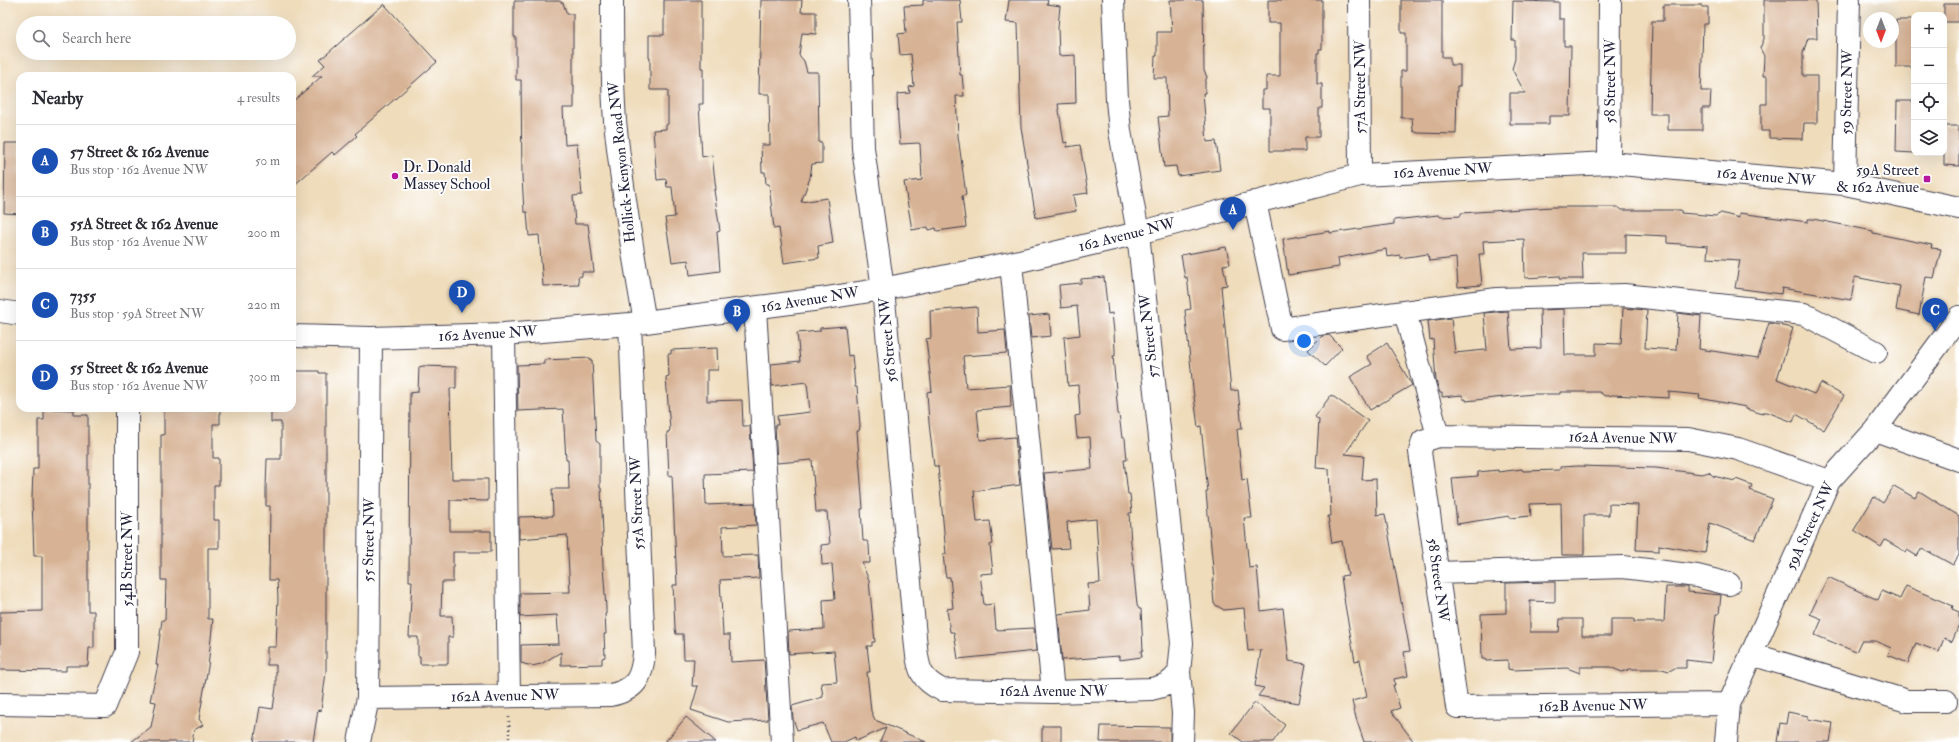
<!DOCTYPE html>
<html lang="en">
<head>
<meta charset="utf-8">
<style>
	:root { --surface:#fff; --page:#f7f7f7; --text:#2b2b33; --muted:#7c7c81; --line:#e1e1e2; --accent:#db2777 }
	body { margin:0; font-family:"IM FELL Double Pica",serif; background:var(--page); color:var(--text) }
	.controls { position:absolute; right:12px; top:12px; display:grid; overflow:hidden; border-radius:8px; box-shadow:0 4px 16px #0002 }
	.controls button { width:36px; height:36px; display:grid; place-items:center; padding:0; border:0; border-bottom:1px solid var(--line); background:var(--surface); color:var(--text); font:20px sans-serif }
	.compass { position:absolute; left:1863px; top:12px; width:36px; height:36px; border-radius:50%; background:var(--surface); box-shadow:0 4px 16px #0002; rotate:180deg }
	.you { position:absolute; left:1304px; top:341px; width:14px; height:14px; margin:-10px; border:3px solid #fff; border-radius:50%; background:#1a73e8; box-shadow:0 0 0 6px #1a73e833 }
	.badge { display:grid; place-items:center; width:26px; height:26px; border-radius:50%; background:var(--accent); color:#fff; font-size:13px; font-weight:700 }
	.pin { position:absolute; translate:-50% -33px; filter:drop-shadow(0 1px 2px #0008) }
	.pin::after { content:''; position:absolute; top:21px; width:14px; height:12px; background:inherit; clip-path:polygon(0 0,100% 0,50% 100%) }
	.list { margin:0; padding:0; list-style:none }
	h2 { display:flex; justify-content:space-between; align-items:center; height:52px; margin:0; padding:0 16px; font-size:17px }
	h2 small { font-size:13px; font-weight:400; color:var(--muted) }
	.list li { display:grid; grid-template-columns:26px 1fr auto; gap:12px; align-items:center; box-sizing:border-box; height:72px; padding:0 16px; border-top:1px solid var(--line) }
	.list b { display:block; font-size:15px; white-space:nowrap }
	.list p { margin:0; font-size:13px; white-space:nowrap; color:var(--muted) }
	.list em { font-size:13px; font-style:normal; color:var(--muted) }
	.icon { flex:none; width:22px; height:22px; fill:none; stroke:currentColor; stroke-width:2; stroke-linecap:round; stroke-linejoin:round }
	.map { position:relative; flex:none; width:1959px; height:742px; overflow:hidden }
	.search { position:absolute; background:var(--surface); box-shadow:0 4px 16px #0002; left:16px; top:16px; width:280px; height:44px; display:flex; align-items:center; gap:10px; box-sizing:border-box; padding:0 14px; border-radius:22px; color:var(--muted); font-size:15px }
	.panel { position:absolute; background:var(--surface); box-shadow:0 4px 16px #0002; left:16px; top:72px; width:280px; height:340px; border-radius:12px }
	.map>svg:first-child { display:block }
	.building { fill:#d7b294 }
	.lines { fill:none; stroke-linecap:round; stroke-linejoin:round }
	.minor-casing { stroke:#413e4e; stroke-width:24 }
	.path { stroke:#413e4e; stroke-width:2.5; stroke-dasharray:1 3; stroke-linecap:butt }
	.minor { stroke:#fff; stroke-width:22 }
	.poi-dot { fill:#b5179e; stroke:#fff; stroke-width:1.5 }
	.labels { text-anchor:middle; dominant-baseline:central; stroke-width:3.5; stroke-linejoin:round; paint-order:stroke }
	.street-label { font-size:15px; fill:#22223b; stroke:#fff }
	.poi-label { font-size:15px; fill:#22223b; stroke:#fff; text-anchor:start }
</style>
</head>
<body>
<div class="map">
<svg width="1959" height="742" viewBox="0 0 1959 742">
	<rect width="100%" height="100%" fill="#fff"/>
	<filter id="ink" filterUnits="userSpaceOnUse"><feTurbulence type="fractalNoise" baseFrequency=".025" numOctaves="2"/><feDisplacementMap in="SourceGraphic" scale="8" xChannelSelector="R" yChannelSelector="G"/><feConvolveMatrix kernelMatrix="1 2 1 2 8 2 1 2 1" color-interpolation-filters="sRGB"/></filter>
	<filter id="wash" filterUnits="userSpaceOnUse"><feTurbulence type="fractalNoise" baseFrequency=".012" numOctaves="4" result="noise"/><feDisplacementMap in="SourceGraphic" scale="16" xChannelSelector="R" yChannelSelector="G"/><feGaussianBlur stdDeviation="0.9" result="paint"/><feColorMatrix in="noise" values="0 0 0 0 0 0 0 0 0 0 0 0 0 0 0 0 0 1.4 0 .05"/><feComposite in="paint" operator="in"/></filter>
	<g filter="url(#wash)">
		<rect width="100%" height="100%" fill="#efdcbb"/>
		<g id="blocks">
			<path class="building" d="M664,0H701V68H703V104H699L702,157L712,155L716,190H714L720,231L717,232L720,271L690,275L688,260L672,262L665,218L675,217L672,187H667L666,179L657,180L653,130L666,129V125L668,124V90H650V58H649V35H664Z
				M761,0H802L801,12H816V34L802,33L799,55L804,61L807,72H818L819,143H822V163L812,164L810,178L801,202L827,198L833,243L818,246L819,258L784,263L779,228L774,229L769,184H766L765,172H762L761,145H770L769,94H759Z
				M923,0H960L962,22H957L960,75H962L964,96H956L958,136L966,195L962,196L966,227L937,231L936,228L929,230L928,227L912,230L904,182L922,180L920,144L919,143L900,144L898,121L897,94L910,93L909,87L914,86L911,54L900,55L898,34L906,33L904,6L923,5Z
				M1009,0H1048L1047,4L1060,6L1058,27L1059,56L1075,55L1076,103L1058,104L1064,143L1067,142V147L1080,145L1088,193L1073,195L1076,211L1036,218L1021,127L1018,23L1006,22Z
				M1170,0H1203L1204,71L1207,77L1205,82V93H1203L1207,142L1216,141L1220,170L1178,176L1176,166L1164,167L1158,117L1168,116L1167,78H1154L1155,56H1157V32H1172Z
				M1268,0H1322V49H1319V53H1317V84H1322V108H1319V137H1305V151H1270V108H1262V90H1266V76H1280V23H1268Z
				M1401,0H1442V57H1450V65H1460V86H1457L1456,134L1418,133L1413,131L1412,118H1401V71H1406V33H1401Z
				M1764,0H1816L1817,38H1808L1803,53V76H1817V123H1804L1803,139L1769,138V131H1761V104H1767V76H1763L1764,56L1760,48L1764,39Z
				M514,1H559L563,3L567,14H573V85H574V108H563L565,145L577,144L582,195L573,196L575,224H588L594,272H582V276L578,277L579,285L543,286L539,235L529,236L527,212H524L522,176L521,80H516V37H514Z
				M1513,1L1559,2V19H1564V46H1571L1570,116H1549V124H1510V93H1525L1512,69L1515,59V40H1512Z
				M384,4L437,62L355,134L357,136L335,155L332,152L292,187V102L322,76H312L325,65L320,60Z
				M1944,4H1959V22H1944Z
				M1664,5H1702V7H1708V24H1703L1701,91H1711L1710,108H1702V130H1668V114H1650L1652,21H1663V6Z
				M1896,20H1914V67H1896Z
				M1897,101H1914V153L1896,152Z
				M1944,126H1959V166L1944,165Z
				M5,143H20V214L4,213Z
				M1552,207H1618L1622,210H1681V213L1716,216L1721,213L1739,218V213L1808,222V219H1813L1873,231V233L1932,245L1931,248L1941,249L1934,278L1926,277L1919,315L1896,310L1900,286L1855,277L1851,300L1782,288L1781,294L1735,288L1740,260L1707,258L1708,246L1667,243V236L1626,234V253H1582L1583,279H1559V276L1525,278L1524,239L1483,241L1484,254H1479L1482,285L1458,287L1456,258L1429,261L1428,254L1400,258V255L1387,257L1386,249L1338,258L1339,267L1288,275L1283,239L1330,231V233L1394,224V220L1412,218L1438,215L1441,217L1461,216V213Z
				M1226,247L1230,264L1223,265L1227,285L1221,286L1231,391L1238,390L1242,429H1237L1242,480L1247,479L1252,518H1244L1249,568L1257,567L1261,611L1283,608L1289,661L1306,664L1299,703L1258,696L1264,688L1255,686L1261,650L1248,651L1244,608L1224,610L1214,604L1212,580H1214L1206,492H1208L1201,426L1198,427L1193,389L1185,310L1191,309L1187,277L1185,278L1181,255Z
				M1104,277L1108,314L1112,313L1114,332L1115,350V356H1113L1118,414H1119L1122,438H1125L1127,460H1124L1128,494H1130L1132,513H1129L1131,543L1137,605L1139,609H1141L1143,651H1141L1142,657L1119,660V656L1062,660L1058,614L1090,610L1088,584L1100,583L1096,519L1067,522L1069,548L1052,549L1044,473L1092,469L1090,437L1077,438L1075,416L1080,415L1078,385L1068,386L1064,337L1080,335L1077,306L1061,308L1059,285L1081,283V279Z
				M977,307L978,332L1005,330L1007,353L963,356L966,388L1010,385L1011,407L977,410L980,440L1015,437L1020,485L974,491L977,522L990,521L993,544L990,545L993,573L980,574L984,605L994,604L996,630L1034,628L1036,651L958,659L954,632H950L947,609L953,608L950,577H946L945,572L943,554H946L938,466H934L929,423L927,392L932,391L926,339L931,338L930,311Z
				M1623,308L1647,310L1645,348L1676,350L1678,313L1701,316L1699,349L1758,358L1769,323L1793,328L1777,379L1814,394L1821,383L1844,396L1824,430L1796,414L1793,422L1767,412H1763V414L1746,409V407L1699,398L1700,395L1669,392V398L1613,395L1605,396L1599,392H1560V394H1533L1466,401V399H1463L1462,395L1442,397V393H1440L1436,381L1433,339L1430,340L1428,321L1451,318L1455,353L1485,350H1487L1484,313L1508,311L1511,349L1541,348L1540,310L1564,309L1565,355H1596V343L1621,344Z
				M1049,314L1051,336L1031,338L1029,316Z
				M845,326L848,356L852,355L855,387H857L860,426L859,431H857L863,509H861L863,541H867L869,545L870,563H862L869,581L875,642H872V646H867L870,672H867L871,711L875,720L926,742H880L886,728L856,741L855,737L844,742H831L823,723L797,730L793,719L792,706L823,697L821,683L837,682L834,651L789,654L788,631L824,629L823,600L835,599L832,564L822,565L821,545L830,544L827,512H816L812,460L777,463L775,425H778L777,416L810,412L807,382L772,386L771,364L800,361L797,333L820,331V328Z
				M1329,335L1342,348L1325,366L1308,350L1322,336Z
				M1387,343L1412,385L1370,410L1350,377L1372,364L1367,356Z
				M717,348L718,370H707V401L742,400L743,426H750L753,472L705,474L706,505L755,503L756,525L722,527L723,556L758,555L759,578L720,580L723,635H730L731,662L764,660L768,720L728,722L691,710L698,686H692L694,659H684L683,634H676L675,628L673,585H677L672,475L669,476L667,432H669L670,429L666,377L669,376L668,354H671V350Z
				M590,358V360H592L596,441L600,444V488H601L603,534H602L603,566L606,608V614H605L606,634H604L605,657L602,658V664L561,665V652L541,664L532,666L521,663V645L559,644L557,615L520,617V593L570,592L567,535L519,539V517L553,516L552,489H569L568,460H566L563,409L518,411L517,365L544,364V360Z
				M423,366L456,367V388H450L452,479H488V501L450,500V531H491V552H453V582H442L441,616H452L453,637H448V664H420V656H418V637H409L412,581H409L410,393L418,392L419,367Z
				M292,371H319V373H326V672L321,711L318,710L313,742H254L260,707L273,709L276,687V665H267V647H276L278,598L277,580H269L270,506H266V488L267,459H281V422H271V408H292Z
				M1331,395L1368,421L1345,454L1364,456L1362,480L1376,479L1377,515L1385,514L1410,651L1404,652L1408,676L1394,679L1395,685H1393L1400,708L1391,711L1414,742H1364L1356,718L1352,701L1367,697L1360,660L1355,661L1345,605L1341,576L1348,575L1342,541L1332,543L1328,516H1331L1329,469L1316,468L1319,420L1315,417Z
				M164,408H220V424H213V458H219V485H214V520H219V548H208V619H213L208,667L199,719L203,725L194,730L192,742H131L151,727L156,702L150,701L158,665H156L162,620H165L166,580H161V435H164Z
				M44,409L74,410V415H88V611H94V648H89L88,666H66V671L0,670V612L42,611V556H34L32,499L33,469H38V420H44Z
				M1578,466L1656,468L1702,474L1709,472L1713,476L1735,481L1736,479L1752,485L1750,490L1773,499L1755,540L1710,523L1705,553L1659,545V551L1636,550L1638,505L1609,504V515H1584V555H1562L1561,503L1530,504L1531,516L1509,518V516L1457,524L1452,478L1478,476V472L1498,470V472L1522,469L1523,471L1560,470V467Z
				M1894,486L1915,498L1919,491L1959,516V555L1953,565L1922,548L1917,556L1907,550L1906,552L1885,540L1881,547L1854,530L1874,497L1883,503Z
				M1828,577L1878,600L1882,591L1900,599L1906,586L1953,606L1952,609L1959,612V625L1952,642L1944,638L1939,652L1916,643L1908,663L1888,655L1891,648L1876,641H1861L1856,652L1815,635L1822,619L1810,614Z
				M1555,582V602L1530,601V632H1559L1560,619H1582V636H1611V619H1634V622H1664L1666,587H1688V592L1721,595L1719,614H1716L1711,663L1686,660V668H1675L1669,671L1662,669H1630L1622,672L1610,667H1580V673L1567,668L1513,670L1508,669V660L1486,661L1485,659H1482L1481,614L1506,613V583Z
				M1255,702L1285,725L1273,742H1243L1231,733Z
				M1788,712L1808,716V719L1833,723L1830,742H1777L1780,723L1786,724Z
				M686,717L716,742H665Z
				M1042,726H1061V742H1042Z
				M1101,726L1170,727V742H1100Z"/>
		</g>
	</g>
	<g filter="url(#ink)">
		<use href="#blocks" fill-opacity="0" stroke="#413e4e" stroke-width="1"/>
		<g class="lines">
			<g class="minor-casing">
				<path id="minor" d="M612,0C612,40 612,81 615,121C622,189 633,255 645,322
					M859,0L863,148L883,289L916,647C918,669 921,680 942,690L1053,692L1151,689C1165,686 1172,683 1179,672
					M1113,0L1117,100L1120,131L1138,233L1182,643L1179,672L1183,713L1182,742
					M1359,0L1360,175
					M1609,163L1610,0
					M1845,184L1849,0
					M1255,202L1282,329L1497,299L1624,295L1804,314L1876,352
					M1011,263L1053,692
					M755,309L782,742
					M0,311L20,314
					M1405,312L1438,436
					M504,334L509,696
					M292,336L371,338L504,334L630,324L820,299L883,289L1011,263L1138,233L1360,175L1609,163L1845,184L1959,208
					M1875,430L1959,460
					M1437,573L1623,567L1697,576L1729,584
					M1751,654L1907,701H1946
					M368,698L610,695C636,690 642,678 644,653L630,324
					M0,704L105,706L127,652V408
					M1729,704L1457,707L1420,452L1423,441L1438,436L1688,439L1738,449L1829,481
					M359,742L368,698L371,338
					M1726,742L1729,704L1829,481L1875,430L1959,317"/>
			</g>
			<path class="path" d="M509,742V717"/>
			<use href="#minor" class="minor"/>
		</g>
	</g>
	<g class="poi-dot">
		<circle cx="395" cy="176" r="4"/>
		<rect x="1923" y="175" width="8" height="8" rx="2"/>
	</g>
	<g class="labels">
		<g class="street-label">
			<text transform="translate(1610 81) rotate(-90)">58 Street NW</text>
			<text transform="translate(1360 87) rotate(-90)">57A Street NW</text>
			<text transform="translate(1847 92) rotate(-89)">59 Street NW</text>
			<text transform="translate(622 162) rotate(-96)">Hollick-Kenyon Road NW</text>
			<text transform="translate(1443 171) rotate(-3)">162 Avenue NW</text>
			<text transform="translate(1766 177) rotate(5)">162 Avenue NW</text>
			<text transform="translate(1127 235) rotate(-14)">162 Avenue NW</text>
			<text transform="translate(810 300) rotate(-9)">162 Avenue NW</text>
			<text transform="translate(488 334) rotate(-3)">162 Avenue NW</text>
			<text transform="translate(1149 336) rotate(-96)">57 Street NW</text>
			<text transform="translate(888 340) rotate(-95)">56 Street NW</text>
			<text transform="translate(1623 438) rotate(1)">162A Avenue NW</text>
			<text transform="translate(637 503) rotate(-92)">55A Street NW</text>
			<text transform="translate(1810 526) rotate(-65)">59A Street NW</text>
			<text transform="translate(369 540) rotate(-89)">55 Street NW</text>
			<text transform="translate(127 559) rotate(-90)">54B Street NW</text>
			<text transform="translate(1438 580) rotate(82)">58 Street NW</text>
			<text x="1054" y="691">162A Avenue NW</text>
			<text transform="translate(505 696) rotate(-1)">162A Avenue NW</text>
			<text transform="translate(1593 706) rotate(-1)">162B Avenue NW</text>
		</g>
		<g class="poi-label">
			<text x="403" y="167">Dr. Donald<tspan x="403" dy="17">Massey School</tspan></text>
			<text x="1919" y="170" text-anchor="end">59A Street<tspan x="1919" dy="17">&amp; 162 Avenue</tspan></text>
		</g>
	</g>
</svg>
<div class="controls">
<button>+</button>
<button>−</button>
<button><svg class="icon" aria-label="locate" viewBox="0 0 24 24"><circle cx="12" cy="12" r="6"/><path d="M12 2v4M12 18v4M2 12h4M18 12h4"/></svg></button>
<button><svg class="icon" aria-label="layers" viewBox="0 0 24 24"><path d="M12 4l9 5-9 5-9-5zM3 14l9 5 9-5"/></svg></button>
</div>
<svg class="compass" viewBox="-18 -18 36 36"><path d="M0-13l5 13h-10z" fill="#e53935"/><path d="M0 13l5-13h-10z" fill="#7c7c81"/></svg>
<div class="you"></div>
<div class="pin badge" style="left:1233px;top:230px;background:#1a4fb4">A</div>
<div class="pin badge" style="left:737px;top:332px;background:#1a4fb4">B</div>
<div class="pin badge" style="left:1935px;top:331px;background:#1a4fb4">C</div>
<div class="pin badge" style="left:462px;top:313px;background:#1a4fb4">D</div>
<div class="search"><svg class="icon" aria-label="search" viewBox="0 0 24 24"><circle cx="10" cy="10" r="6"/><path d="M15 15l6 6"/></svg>Search here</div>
<section class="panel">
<h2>Nearby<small>4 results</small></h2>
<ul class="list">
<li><span class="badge" style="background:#1a4fb4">A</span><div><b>57 Street &amp; 162 Avenue</b><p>Bus stop · 162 Avenue NW</p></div><em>50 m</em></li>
<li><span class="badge" style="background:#1a4fb4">B</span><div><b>55A Street &amp; 162 Avenue</b><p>Bus stop · 162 Avenue NW</p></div><em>200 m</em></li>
<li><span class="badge" style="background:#1a4fb4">C</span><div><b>7355</b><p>Bus stop · 59A Street NW</p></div><em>220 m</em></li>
<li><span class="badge" style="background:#1a4fb4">D</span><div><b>55 Street &amp; 162 Avenue</b><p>Bus stop · 162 Avenue NW</p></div><em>300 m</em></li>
</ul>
</section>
</div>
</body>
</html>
